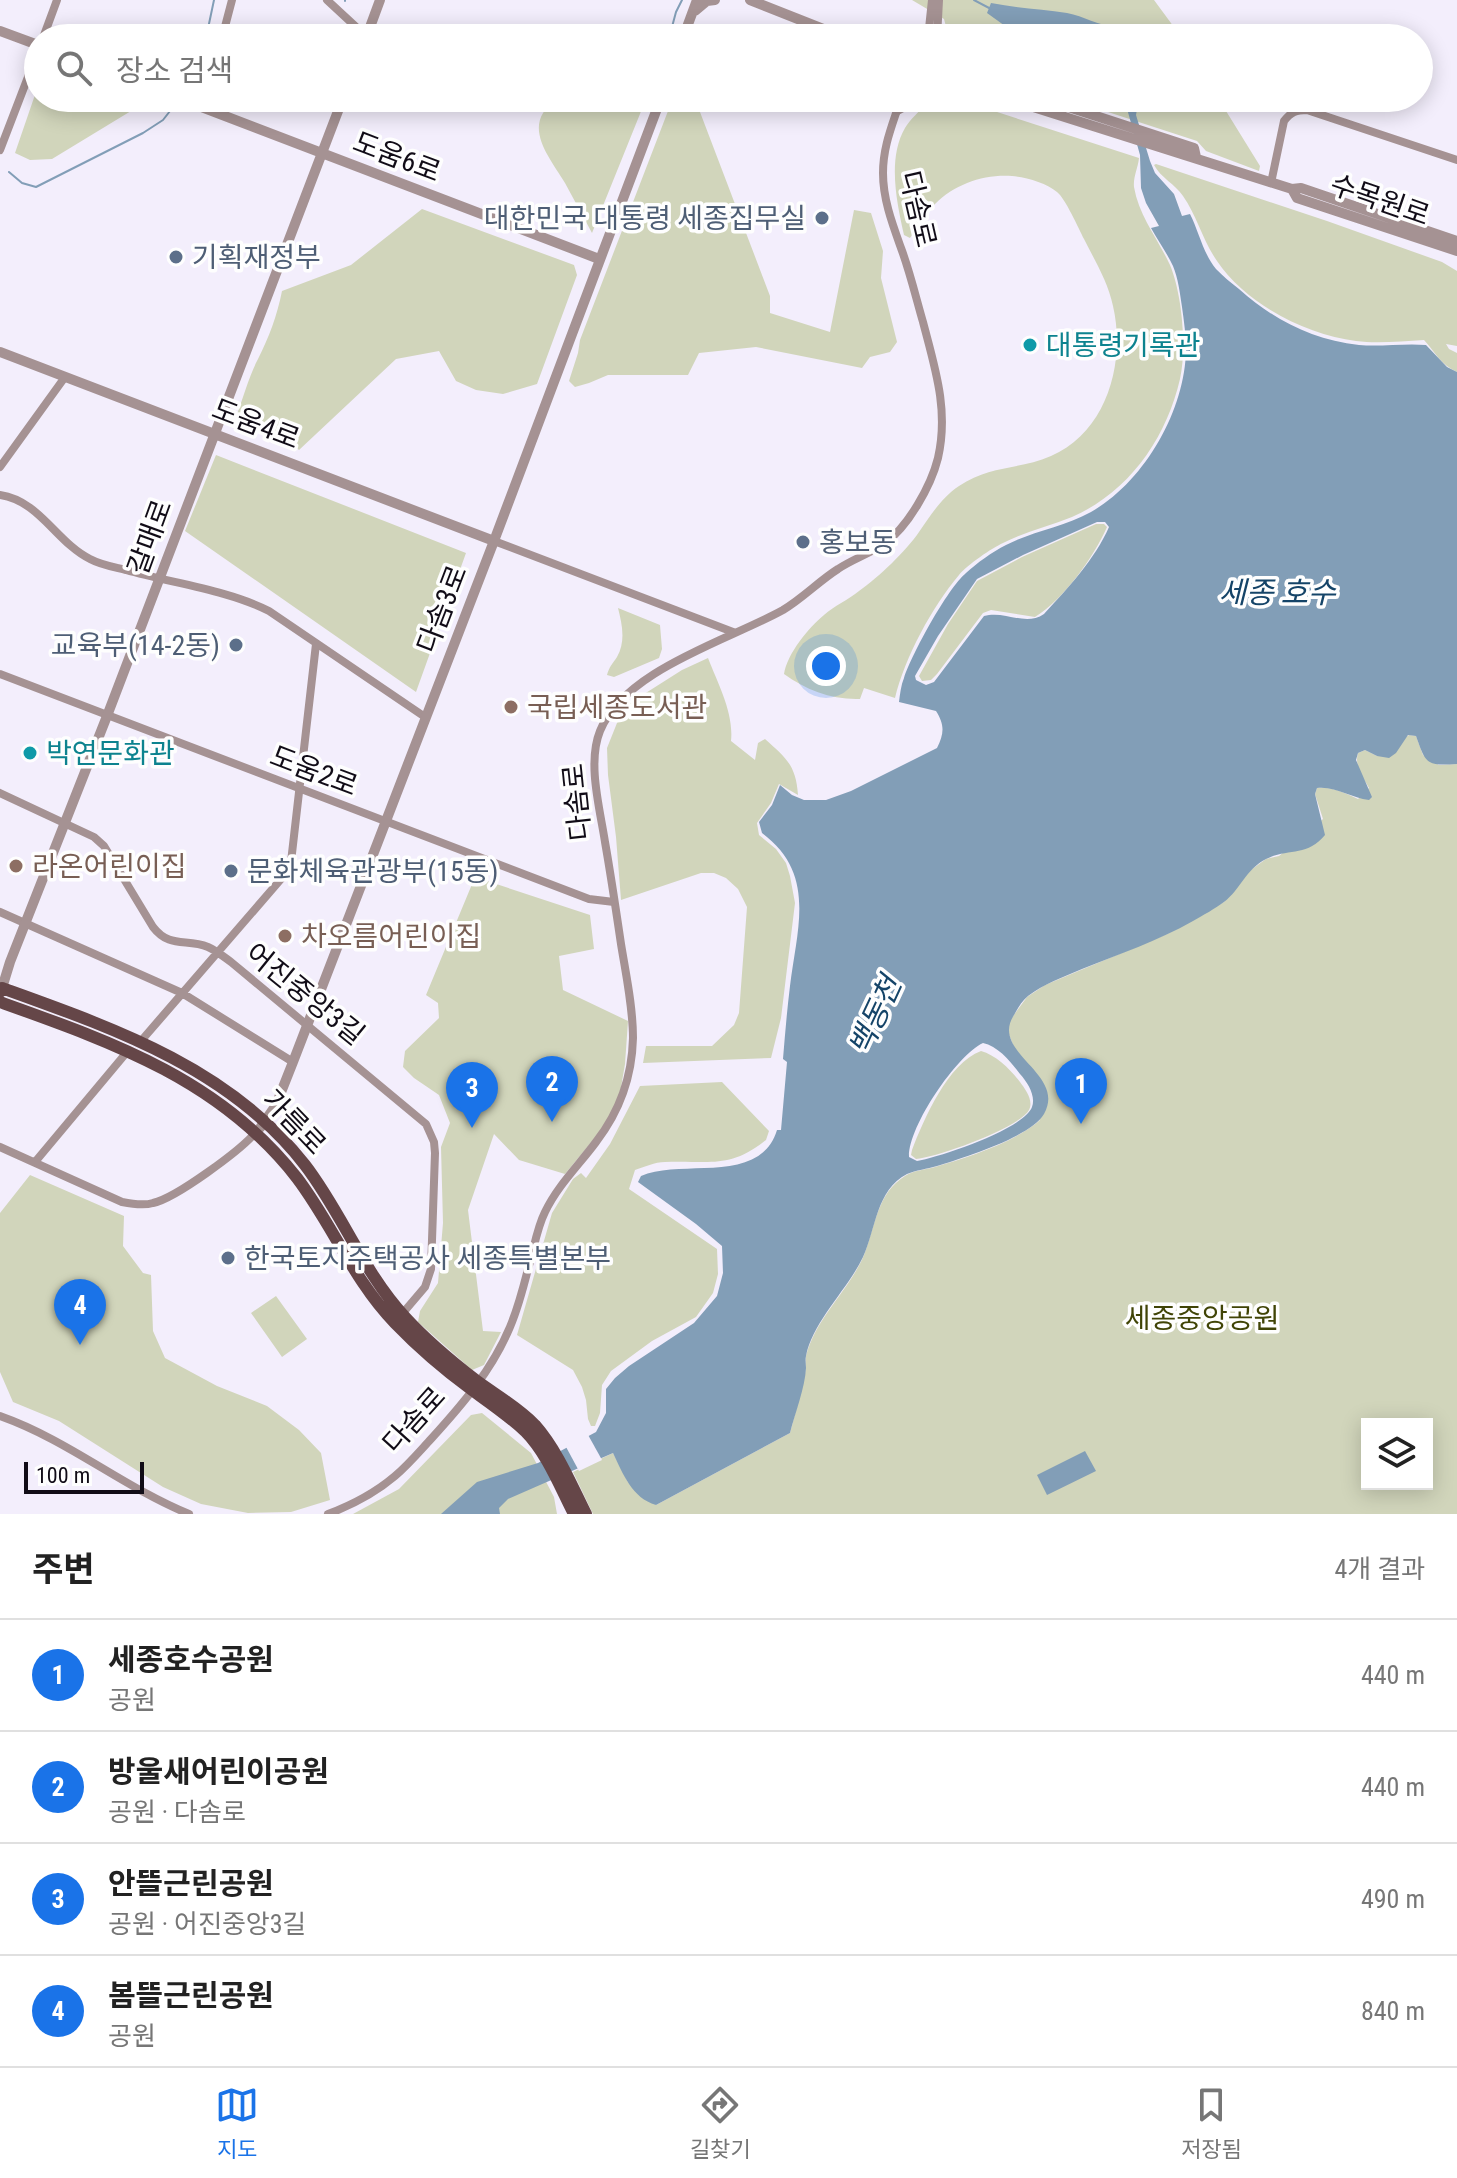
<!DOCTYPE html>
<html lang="ko">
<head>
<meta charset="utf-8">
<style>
	:root { --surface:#fff; --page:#f2f2f2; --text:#222; --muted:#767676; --line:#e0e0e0; --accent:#1a73e8 }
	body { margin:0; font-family:"Roboto Condensed","Noto Sans KR",sans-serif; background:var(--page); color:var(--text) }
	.controls { position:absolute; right:24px; bottom:24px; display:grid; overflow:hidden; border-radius:0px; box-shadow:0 4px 20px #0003 }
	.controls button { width:72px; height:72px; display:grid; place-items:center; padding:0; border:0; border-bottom:2px solid var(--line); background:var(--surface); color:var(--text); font:40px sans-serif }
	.scale { position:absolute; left:24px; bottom:20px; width:120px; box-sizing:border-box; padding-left:8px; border:4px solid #110c17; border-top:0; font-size:22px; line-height:28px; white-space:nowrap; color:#110c17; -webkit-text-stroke:6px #fefefe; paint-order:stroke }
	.you { position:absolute; left:826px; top:666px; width:28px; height:28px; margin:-20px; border:6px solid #fff; border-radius:50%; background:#1a73e8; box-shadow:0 0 0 12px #1a73e833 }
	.badge { display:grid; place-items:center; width:52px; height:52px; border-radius:50%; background:var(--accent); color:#fff; font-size:26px; font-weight:700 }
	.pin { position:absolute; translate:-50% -66px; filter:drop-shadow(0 2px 4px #0008) }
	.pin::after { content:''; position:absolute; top:42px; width:28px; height:24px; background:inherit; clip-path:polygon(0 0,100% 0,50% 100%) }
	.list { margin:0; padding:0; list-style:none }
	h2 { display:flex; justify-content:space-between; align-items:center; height:104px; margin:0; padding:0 32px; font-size:34px }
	h2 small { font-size:26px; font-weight:400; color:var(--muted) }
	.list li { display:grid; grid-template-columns:52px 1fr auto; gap:24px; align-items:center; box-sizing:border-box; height:112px; padding:0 32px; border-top:2px solid var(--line) }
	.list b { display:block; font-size:30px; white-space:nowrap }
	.list p { margin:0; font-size:26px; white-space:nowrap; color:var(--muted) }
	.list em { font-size:26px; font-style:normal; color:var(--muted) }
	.icon { flex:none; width:44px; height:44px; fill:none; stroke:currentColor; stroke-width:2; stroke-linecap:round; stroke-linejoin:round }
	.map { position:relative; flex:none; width:1457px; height:1514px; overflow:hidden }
	.search { position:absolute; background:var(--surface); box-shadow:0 4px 20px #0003; left:24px; right:24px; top:24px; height:88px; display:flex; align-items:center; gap:20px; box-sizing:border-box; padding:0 28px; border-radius:44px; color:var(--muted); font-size:30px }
	.sheet { height:552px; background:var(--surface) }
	nav { display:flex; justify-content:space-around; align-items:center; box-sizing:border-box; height:112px; border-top:2px solid var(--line); background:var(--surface); font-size:22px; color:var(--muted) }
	nav a { display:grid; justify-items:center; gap:4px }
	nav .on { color:var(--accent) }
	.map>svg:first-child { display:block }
	.green { fill:#d1d5bb; fill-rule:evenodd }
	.water { fill:#829eb7; fill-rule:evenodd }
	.pier { fill:#f3eefc }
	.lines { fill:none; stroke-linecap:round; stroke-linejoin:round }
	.stream { stroke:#829eb7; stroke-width:2 }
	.minor { stroke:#a59293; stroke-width:8 }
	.tertiary { stroke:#a59293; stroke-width:10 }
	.primary { stroke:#654648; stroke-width:12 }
	.service-dot { fill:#5c6f8a; stroke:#fefefe; stroke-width:3 }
	.culture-dot { fill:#0f9aa8; stroke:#fefefe; stroke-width:3 }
	.education-dot { fill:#8d6e63; stroke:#fefefe; stroke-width:3 }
	.labels { text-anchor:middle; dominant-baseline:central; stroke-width:7; stroke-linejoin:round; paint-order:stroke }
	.street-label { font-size:28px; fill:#110c17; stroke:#fefefe }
	.service-label { font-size:28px; fill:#4e5e75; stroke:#fefefe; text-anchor:start }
	.culture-label { font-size:28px; fill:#0d838f; stroke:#fefefe; text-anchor:start }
	.education-label { font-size:28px; fill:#785e54; stroke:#fefefe; text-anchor:start }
	.park-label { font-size:28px; fill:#404406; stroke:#fefefe }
	.water-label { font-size:30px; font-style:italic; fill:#154468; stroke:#fefefe }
</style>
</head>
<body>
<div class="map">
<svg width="1457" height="1514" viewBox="0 0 1457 1514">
	<rect width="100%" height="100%" fill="#f3eefc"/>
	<path class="green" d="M912,0H1154L1182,38H949L944,19Z
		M38,86V98H123L137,103L131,111L52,159L30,160L15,153Z
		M559,98H638L644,104L592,233C583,216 574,200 565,183C548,155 519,123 559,98Z
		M673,98C686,98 692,103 700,112L770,296V313L830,332L854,210L871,213L883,251L881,278L897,342L890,352L870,357L862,368L756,347L699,353L688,375H608L589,383L575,387L569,381L578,353L580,340Z
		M1065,98H1218L1260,166L1259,171L1206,151L1197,141Z
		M960,100L1139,158C1138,168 1133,177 1134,187C1139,216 1158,239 1170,265C1182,294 1187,347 1180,379C1166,439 1129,492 1072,517C1049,526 1025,532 1003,543C992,548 967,565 959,575C932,607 905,657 895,698L864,688L860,699C832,700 806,690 784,674C787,654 809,627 824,615C834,606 848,600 859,591C879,577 906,551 919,532C931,515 941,498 959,486C990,465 1019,470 1051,456C1107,432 1126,362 1113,306C1108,282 1095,261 1084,239C1079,229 1065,198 1057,192C1047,183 1026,177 1012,176C984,174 955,184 935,204C925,214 918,227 910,238L904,235C897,203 887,159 905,128C910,119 920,111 927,103Z
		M1156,164L1327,221L1442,262L1457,271V346L1446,344L1449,349L1457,353V372C1441,365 1435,352 1424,340C1402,341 1378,344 1356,341C1306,335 1246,304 1217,261C1203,241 1197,216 1183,196C1175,184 1161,178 1154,165Z
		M422,209L574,265L577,275L537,384L503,394L476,390L456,381L439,351L396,359L299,450L293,444L243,426L237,414C244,396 249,376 258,359C269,337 277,316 282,291L351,265Z
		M216,455L466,553L416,692L185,531Z
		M1096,524H1104L1107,527C1094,557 1063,600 1035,617L991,610L983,613L937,674L931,680L922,681L919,676L948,624L977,581L1022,557Z
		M618,608L660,625L662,649L659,658L614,677L607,675C609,667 613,663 617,657C626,641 622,624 618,608Z
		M708,658C718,684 734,713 731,741L755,760L758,743L765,739C786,758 796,765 798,795L779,784L771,803L757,823L759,835L776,849L786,863L790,876L795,903L781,1018L771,1058L643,1063L646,1046H712L734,1025L739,1013L747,907L738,889L726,878L714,873H701L621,900L616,837L608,775L607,748L617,723L630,703L682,670Z
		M1409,735L1416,736L1423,755L1439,765L1457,764V1514H593L573,1472L613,1453L628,1482L656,1505L790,1433C795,1413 801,1394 805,1374C806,1368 805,1361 806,1356C816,1317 849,1291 864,1255C875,1227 877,1193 905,1176C914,1170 925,1170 935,1167C968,1157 1014,1143 1040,1120L1032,1069L1015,1050L1008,1032V1023L1027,997L1045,985L1167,934L1224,902L1248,872L1266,859L1279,856L1323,819L1315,794L1317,788C1332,786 1345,793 1358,799L1369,788C1363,777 1354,766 1358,753L1365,750L1377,756ZM1367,1424H1427V1484H1367Z
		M475,877L590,915L594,949L559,956L563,990L628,1021L625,1064L617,1111L565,1174L519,1160L494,1134L468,1210L483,1331L501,1332L484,1365L472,1370L418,1322L420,1311L438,1283L443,1223L441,1147L450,1123L439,1095L414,1078L403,1067L405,1051L439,1018L438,1003L426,995Z
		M981,1051C996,1055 1011,1070 1020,1082C1025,1089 1034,1100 1029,1110C1019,1128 938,1157 916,1159L911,1155L912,1150C924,1119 948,1063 981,1051Z
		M722,1082L769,1131L766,1140C729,1170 708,1160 665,1162C655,1162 644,1167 635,1170L629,1189L717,1249L718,1274L713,1293L696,1317L652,1341L611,1371L602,1385L600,1413L595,1426H591L588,1419L586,1400L582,1387L573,1370L517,1335L552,1213L573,1179L581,1173L586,1178L610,1144L640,1086Z
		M30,1175L124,1216L123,1246L143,1273L151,1275L153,1331L165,1358L217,1386L267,1406L299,1430L321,1453L330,1500L291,1512L248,1513L201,1504L163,1487L59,1421L13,1402L0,1372V1213Z
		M276,1296L307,1339L282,1357L251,1313Z
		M482,1413L531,1453L554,1497L557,1514H353L399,1489L471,1415Z"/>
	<path class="water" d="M991,3C1016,8 1042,9 1067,13C1084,16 1098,26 1115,26L1125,38H1022L987,13Z
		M1124,98H1139L1136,115L1150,161L1155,173L1174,194L1182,216L1190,214C1199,232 1203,253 1216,269C1223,276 1231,283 1239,289C1274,320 1312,340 1359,345C1381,347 1404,343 1426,345L1447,367L1457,372V764C1426,766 1426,764 1416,736L1408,735L1396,753L1389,758L1377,756L1365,750L1358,753L1356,760L1372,797L1369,800C1351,798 1336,786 1317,788L1315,794L1325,835C1307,857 1288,848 1266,859C1246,869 1240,890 1224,902C1216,908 1202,916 1193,921C1158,941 1119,954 1082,969C1063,977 1044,984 1028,996C1021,1002 1018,1008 1014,1015C989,1053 1067,1073 1044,1114C1031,1137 962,1158 937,1166C927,1169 916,1170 907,1174C876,1190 876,1229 863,1257C848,1289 813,1321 806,1356C805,1361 806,1364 806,1368C805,1388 795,1413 790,1433L656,1505C632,1498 623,1474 613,1453L508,1499L499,1508L500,1514H441L477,1482L538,1463L596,1432L606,1413V1389L615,1378L629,1366L694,1323L717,1296L723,1273L722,1246L696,1224L638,1182L641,1176C682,1158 760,1186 777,1130H781L787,1062L783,1059C785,1035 787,1010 790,986C797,928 817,874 762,833L759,822L772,805L780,785L792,795L804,800H826L851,791L937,748C944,734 945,725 936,711L899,702C900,694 901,685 904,678C912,654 947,589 966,573C977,563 992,552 1006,545C1033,531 1064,527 1091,512C1144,482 1185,411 1186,350C1186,336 1184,321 1182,307C1180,293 1178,278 1173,266C1167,253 1158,241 1151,228L1159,226L1146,203L1141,188L1140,155ZM1097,522H1105L1109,527C1095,559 1068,588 1044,614C1025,627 1005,610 984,616L934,682L926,685L916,680L915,676L938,636L977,579L1023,555ZM983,1043C998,1046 1011,1062 1020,1074C1028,1083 1036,1096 1032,1107C1024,1129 940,1157 917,1161L909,1157C908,1127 956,1056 983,1043Z
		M1085,1451L1096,1471L1047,1495L1037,1475Z"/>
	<path class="pier" d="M587,1433L602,1460L579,1471L565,1445Z"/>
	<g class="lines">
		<path class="stream" d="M345,0V1
			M974,0L991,9
			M382,35L384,38
			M206,38L214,0
			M669,38L676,12L682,0
			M9,172L22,183L36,187L143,133L163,120L177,102"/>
		<path class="minor" d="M327,0L368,38
			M43,38L57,0
			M222,38L232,0
			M928,38L932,0
			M937,38L939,0
			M0,150L38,51
			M1271,183L1284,121C1291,112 1296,110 1307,110L1457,160
			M0,467L65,377
			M0,495C40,501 56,542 90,559C101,565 114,567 126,570C171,583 228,590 269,611L425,717
			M494,541L733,632
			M0,674L589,899L614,902
			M0,793L94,837L104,846L153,927C170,949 186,938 208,947C217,951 224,957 231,962L426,1124L434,1142L435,1153L431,1269L425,1287L402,1314
			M0,912L182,993L293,1062
			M141,1041L288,871L291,862L316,644
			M0,1147L122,1202C132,1204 143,1206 153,1203C176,1198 241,1150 256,1132
			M35,1162L127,1052
			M0,1416C68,1440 123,1487 189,1514
			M328,1514C352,1505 375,1493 395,1476C408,1465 419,1452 431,1439C462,1405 492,1370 510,1327C518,1308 523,1289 528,1269C534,1250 536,1230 545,1212C558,1185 579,1165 596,1142C620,1111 632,1078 633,1038C633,1007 626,975 621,944C616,910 611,876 605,842C600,809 587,763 600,731C624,670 729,640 783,610C803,598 819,581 838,569C853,559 869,554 884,544C908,527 931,486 938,458C949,410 935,368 923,322C916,298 910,272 901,248C892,223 883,199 883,173C883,145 893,124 901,98"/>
		<path class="tertiary" d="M750,0L846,38
			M695,11L707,1L715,0
			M0,31L38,45
			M366,38L380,0
			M683,38L697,0
			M178,98L599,259
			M1005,98L1292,189L1301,188L1457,241
			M1041,98L1194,148L1196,157
			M897,110L919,98
			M1292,189L1297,198L1457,251
			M0,352L494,541
			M0,987L2,988L10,962L107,716L343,98
			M260,1128L276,1105L293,1062L494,541L661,98"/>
		<path class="primary" d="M0,992L2,988C113,1028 230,1068 305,1165C342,1213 363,1272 405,1317C427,1341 451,1361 477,1381C496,1395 519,1408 535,1425C557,1450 571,1484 586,1514
			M0,1002C112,1042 221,1080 297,1178C332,1224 354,1281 395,1323C419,1348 445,1370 472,1390C490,1403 509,1416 525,1431C547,1453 560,1487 574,1514"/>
	</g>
	<g class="service-dot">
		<circle cx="822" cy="218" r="8"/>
		<circle cx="176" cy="257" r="8"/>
		<circle cx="803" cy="542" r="8"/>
		<circle cx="236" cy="645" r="8"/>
		<circle cx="231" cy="871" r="8"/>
		<circle cx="228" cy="1258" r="8"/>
	</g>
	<g class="culture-dot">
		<circle cx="1030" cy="345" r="8"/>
		<circle cx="30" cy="753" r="8"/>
	</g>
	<g class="education-dot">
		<circle cx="511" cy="707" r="8"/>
		<circle cx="16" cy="866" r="8"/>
		<circle cx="285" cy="936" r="8"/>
	</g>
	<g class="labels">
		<g class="street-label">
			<text transform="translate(397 157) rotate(21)">도움6로</text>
			<text transform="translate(1380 200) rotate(19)">수목원로</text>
			<text transform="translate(918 209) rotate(77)">다솜로</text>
			<text transform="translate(256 424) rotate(21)">도움4로</text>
			<text transform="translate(150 537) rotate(-70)">갈매로</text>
			<text transform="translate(442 609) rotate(-69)">다솜3로</text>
			<text transform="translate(314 771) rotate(21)">도움2로</text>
			<text transform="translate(577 802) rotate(-96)">다솜로</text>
			<text transform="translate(305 994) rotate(39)">어진중앙3길</text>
			<text transform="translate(294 1122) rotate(46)">가름로</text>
			<text transform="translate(414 1420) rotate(-48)">다솜로</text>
		</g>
		<g class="service-label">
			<text x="806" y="218" text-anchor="end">대한민국 대통령 세종집무실</text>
			<text x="192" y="257">기획재정부</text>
			<text x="819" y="542">홍보동</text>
			<text x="220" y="645" text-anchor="end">교육부(14-2동)</text>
			<text x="247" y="871">문화체육관광부(15동)</text>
			<text x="244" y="1258">한국토지주택공사 세종특별본부</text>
		</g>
		<g class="culture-label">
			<text x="1046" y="345">대통령기록관</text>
			<text x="46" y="753">박연문화관</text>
		</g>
		<g class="education-label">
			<text x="527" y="707">국립세종도서관</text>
			<text x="32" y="866">라온어린이집</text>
			<text x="301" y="936">차오름어린이집</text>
		</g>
		<g class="park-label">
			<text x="1202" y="1318">세종중앙공원</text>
		</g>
		<g class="water-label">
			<text x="1277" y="592">세종 호수</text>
			<text transform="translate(875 1016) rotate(-65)">백동천</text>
		</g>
	</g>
</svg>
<div class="controls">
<button><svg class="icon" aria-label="layers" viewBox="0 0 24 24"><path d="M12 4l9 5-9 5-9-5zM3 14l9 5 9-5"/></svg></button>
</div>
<div class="scale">100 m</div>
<div class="you"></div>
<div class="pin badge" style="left:1081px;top:1124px">1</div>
<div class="pin badge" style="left:552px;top:1122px">2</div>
<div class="pin badge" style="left:472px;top:1128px">3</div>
<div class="pin badge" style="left:80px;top:1345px">4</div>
<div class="search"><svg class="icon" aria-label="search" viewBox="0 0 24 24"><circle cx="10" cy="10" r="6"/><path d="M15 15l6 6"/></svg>장소 검색</div>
</div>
<section class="sheet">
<h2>주변<small>4개 결과</small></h2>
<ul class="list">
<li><span class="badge">1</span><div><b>세종호수공원</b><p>공원</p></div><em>440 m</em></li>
<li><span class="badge">2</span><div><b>방울새어린이공원</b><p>공원 · 다솜로</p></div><em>440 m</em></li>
<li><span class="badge">3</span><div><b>안뜰근린공원</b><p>공원 · 어진중앙3길</p></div><em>490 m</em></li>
<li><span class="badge">4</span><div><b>봄뜰근린공원</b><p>공원</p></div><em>840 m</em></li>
</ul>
</section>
<nav>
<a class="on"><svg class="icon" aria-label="map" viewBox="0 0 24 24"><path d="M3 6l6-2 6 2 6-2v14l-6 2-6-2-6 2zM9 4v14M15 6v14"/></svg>지도</a>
<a><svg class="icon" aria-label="directions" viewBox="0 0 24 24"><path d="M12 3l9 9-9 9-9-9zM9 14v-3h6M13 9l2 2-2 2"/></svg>길찾기</a>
<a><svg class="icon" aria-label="saved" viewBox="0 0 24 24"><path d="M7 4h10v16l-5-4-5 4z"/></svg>저장됨</a>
</nav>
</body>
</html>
